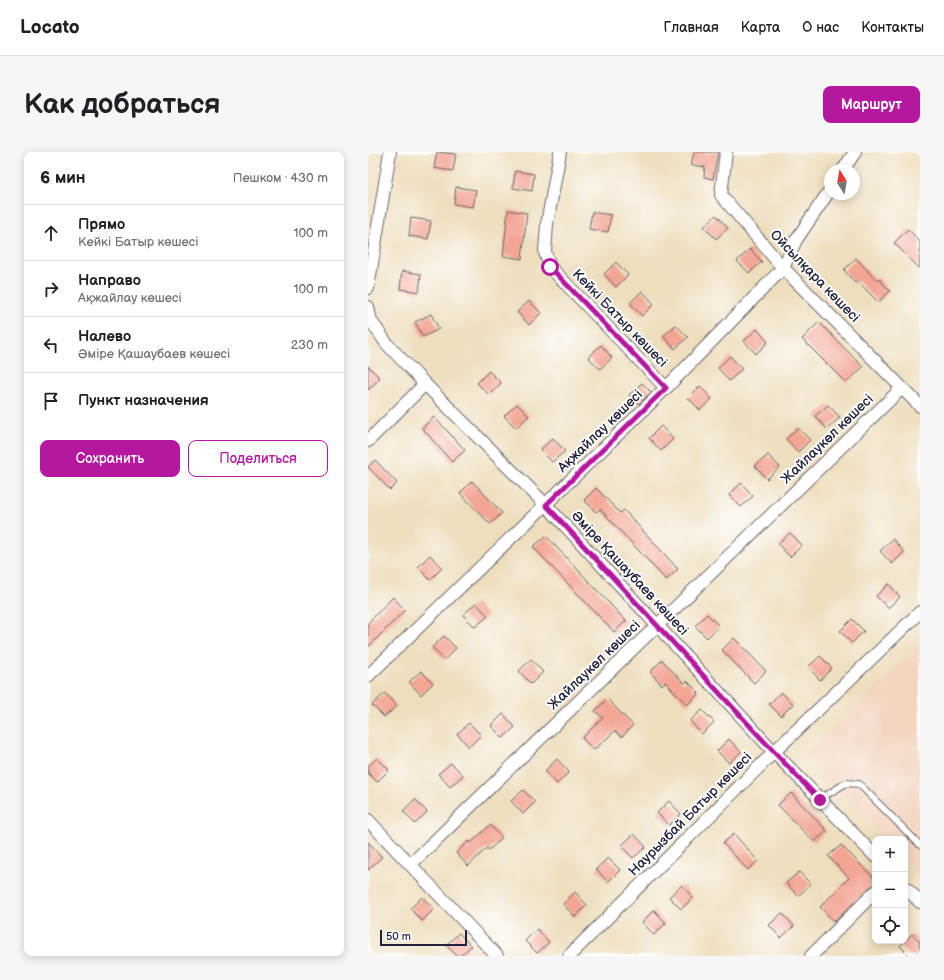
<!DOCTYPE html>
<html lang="ru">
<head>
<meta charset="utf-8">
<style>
	:root { --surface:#fff; --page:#f6f6f6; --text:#202124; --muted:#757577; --line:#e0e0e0; --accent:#b5179e }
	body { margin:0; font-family:"Balsamiq Sans",sans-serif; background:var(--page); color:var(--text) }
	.controls { position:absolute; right:12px; bottom:12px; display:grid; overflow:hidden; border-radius:8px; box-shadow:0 2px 10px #0003 }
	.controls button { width:36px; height:36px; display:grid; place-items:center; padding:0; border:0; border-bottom:1px solid var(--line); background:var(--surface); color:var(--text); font:20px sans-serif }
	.compass { position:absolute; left:456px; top:12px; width:36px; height:36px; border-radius:50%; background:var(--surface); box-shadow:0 2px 10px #0003; rotate:349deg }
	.scale { position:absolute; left:12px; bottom:10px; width:87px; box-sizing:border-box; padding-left:4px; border:2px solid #22223b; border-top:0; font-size:11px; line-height:14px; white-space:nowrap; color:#22223b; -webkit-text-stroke:3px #fff; paint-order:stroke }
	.stop { position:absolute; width:12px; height:12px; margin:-9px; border:3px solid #b5179e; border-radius:50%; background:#fff }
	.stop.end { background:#b5179e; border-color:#fff; box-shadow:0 1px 4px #0008 }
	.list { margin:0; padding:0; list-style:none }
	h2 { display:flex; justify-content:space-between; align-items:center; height:52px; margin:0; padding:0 16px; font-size:17px }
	h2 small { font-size:13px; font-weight:400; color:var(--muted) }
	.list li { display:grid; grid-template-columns:26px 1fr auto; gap:12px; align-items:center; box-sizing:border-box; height:56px; padding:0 16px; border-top:1px solid var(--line) }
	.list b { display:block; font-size:15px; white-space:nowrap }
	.list p { margin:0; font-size:13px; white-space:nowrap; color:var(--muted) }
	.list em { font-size:13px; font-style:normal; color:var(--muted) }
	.actions { display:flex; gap:8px; padding:12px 16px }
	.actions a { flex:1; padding:9px 0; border:1px solid var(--accent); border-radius:8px; text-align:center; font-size:14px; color:var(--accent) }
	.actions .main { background:var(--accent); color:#fff }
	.icon { flex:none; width:22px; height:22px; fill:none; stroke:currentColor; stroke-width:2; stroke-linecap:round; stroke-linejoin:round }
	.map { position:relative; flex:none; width:552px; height:804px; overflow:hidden; border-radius:8px }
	header { display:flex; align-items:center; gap:24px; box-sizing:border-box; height:56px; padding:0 20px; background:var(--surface); border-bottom:1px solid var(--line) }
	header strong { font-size:19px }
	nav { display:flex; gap:22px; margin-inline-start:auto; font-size:14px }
	.intro { display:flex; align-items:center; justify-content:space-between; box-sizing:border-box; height:96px; padding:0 24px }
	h1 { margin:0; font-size:28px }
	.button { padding:10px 18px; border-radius:8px; background:var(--accent); color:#fff; font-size:14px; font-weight:700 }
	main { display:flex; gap:24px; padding:0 24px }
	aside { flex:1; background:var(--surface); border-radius:8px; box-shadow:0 2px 10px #0003 }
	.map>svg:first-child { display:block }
	.built { fill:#f3d4bf }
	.building { fill:#f3a594 }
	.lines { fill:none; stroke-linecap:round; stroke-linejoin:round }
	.lane-casing { stroke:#696469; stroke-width:8 }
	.street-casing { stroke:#696469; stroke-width:14 }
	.lane { stroke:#fff; stroke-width:6 }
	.street { stroke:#fff; stroke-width:12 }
	.route { stroke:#b5179e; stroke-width:5 }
	.labels { text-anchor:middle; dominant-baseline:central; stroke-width:4; stroke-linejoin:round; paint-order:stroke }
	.street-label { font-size:14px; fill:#22223b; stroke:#fff }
</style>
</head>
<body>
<header>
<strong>Locato</strong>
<nav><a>Главная</a><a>Карта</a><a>О нас</a><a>Контакты</a></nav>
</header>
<div class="intro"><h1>Как добраться</h1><a class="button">Маршрут</a></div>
<main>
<aside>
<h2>6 мин<small>Пешком · 430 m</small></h2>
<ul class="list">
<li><svg class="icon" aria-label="ahead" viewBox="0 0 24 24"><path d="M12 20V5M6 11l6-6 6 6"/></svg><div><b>Прямо</b><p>Кейкі Батыр көшесі</p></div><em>100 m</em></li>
<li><svg class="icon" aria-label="right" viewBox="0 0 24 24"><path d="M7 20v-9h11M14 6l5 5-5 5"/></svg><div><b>Направо</b><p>Ақжайлау көшесі</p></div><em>100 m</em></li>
<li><svg class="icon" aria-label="left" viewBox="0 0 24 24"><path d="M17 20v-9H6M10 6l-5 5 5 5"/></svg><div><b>Налево</b><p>Әміре Қашаубаев көшесі</p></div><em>230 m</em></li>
<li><svg class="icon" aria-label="arrive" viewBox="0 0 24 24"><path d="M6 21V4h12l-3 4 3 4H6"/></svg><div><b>Пункт назначения</b></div></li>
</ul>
<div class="actions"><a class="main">Сохранить</a><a>Поделиться</a></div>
</aside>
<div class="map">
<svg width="552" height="804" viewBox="0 0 552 804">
	<rect width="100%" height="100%" fill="#fff"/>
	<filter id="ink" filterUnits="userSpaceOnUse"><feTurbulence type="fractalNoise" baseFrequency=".025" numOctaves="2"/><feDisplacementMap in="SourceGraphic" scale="8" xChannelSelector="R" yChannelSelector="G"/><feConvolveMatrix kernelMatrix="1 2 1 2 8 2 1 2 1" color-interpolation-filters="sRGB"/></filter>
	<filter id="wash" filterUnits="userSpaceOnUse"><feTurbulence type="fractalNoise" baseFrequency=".012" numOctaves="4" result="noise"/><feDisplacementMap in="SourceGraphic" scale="16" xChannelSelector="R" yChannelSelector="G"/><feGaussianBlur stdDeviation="0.9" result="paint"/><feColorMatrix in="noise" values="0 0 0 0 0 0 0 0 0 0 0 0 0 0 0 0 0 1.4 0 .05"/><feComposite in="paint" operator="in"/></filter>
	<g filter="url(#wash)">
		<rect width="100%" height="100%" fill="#eedebe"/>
		<path class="built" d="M552,493V724L537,708V687H517L437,604Z"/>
		<g id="blocks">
			<path class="building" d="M69,0L88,2L85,19L66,16Z
				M326,0H350L345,27L336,25L337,15L323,13Z
				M147,19L166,22L164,39L145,36Z
				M88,35L108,38L105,55L86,52Z
				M140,58L159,61L154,107L135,104Z
				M224,60L243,63L240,80L221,77Z
				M348,63L360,76L348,87L336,75Z
				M43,66L63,69L60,87L41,84Z
				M540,77L552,90V117L526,91Z
				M382,97L394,110L381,121L369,109Z
				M488,106L508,128L510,126L522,139L510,150L490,129L487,131L476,118Z
				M248,110L260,123L248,135L236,122Z
				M34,119L53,122L51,140L32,137Z
				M274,139L286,152L274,164L262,151Z
				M161,149L173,161L161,173L149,160Z
				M63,162L71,177L55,185L47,170Z
				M451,170L495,215L478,231L434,187Z
				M308,173L320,185L307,197L295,184Z
				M389,177L400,190L388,202L376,189Z
				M233,193L244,206L232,217L220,205Z
				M362,204L374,217L361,229L350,216Z
				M0,214L12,226L0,238Z
				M121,219L133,231L121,243L109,231Z
				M274,231L283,240L271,252L261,243Z
				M332,234L344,247L332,258L320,246Z
				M149,252L161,264L148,276L136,264Z
				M460,253L472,265L459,277L447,264Z
				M66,265L97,298L84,310L54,276Z
				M293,274L305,287L293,299L281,286Z
				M430,276L442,288L430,300L418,287Z
				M185,286L197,299L184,310L172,298Z
				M400,303L412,315L399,327L387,314Z
				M7,308L29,331L22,338L0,315Z
				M104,329L134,361L122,372L92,341Z
				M373,331L385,344L373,355L361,343Z
				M228,336L252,361L256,358L310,417L298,428L232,357L228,360L216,348Z
				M422,381L434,393L422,405L410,392Z
				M178,384L258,469L246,480L165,395Z
				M525,387L536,400L524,412L512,399Z
				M62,403L74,416L62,428L50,415Z
				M521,432L532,445L520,456L508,444Z
				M25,445L37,458L0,495V471Z
				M108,451L120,464L107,475L95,463Z
				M339,462L351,474L339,486L327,474Z
				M484,467L496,479L484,491L472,479Z
				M76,484L88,496L76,508L64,495Z
				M366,486L398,519L386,531L354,498Z
				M452,504L464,516L452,528L440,515Z
				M163,507L175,520L163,532L151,519Z
				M294,508L316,531L319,529L331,541L319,553L297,530L294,533L282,520Z
				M53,519L65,531L53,543L41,530Z
				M413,540L425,552L413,564L401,552Z
				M17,541L29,554L16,565L4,553Z
				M239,547L265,573L254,585L247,579L226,598L214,586L235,566L227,559Z
				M334,558L346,570L334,582L322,569Z
				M135,562L147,575L135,586L123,574Z
				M101,571L113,583L101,595L89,582Z
				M361,587L373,600L361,611L349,599Z
				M9,606L21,618L9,630L0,621V614Z
				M189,607L201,620L189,632L177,619Z
				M83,611L95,623L82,635L70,622Z
				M155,638L167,650L155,662L143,649Z
				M423,641L459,679L446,690L410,653Z
				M47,647L59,660L47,672L35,659Z
				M301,649L313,662L301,673L289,661Z
				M122,673L134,686L121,698L119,696L100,714L88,701L101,689L103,691Z
				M266,682L278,695L265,706L253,694Z
				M366,682L390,709L380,718L355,691Z
				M0,690L14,705L0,718Z
				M473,693L507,727V733L502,735L466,770L452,755L481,726L460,704Z
				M240,706L252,718L240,730L228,717Z
				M431,720L443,732L430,744L418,731Z
				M314,733L325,746L313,757L301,745Z
				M207,740L219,753L207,765L195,752Z
				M54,745L66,757L54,769L42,757Z
				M286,758L298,771L286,783L274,770Z
				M414,761L426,774L413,786L401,773Z
				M169,777L181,790L169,801L157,789Z
				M91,781L103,794L92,804H89L78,793Z
				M544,782L552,790V798L546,804H542L532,794Z"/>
		</g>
	</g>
	<g filter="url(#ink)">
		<use href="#blocks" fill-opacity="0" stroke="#696469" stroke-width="1"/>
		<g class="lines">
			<g class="lane-casing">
				<path id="lane" d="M452,647L478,631L491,632L552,693"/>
			</g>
			<g class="street-casing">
				<path id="street" d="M192,0L179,72L177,100L182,115L298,236
					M358,0L353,43L415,116L552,254
					M475,18L487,0
					M0,136L22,0
					M0,155L3,169L19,192L57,232L178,353L406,600L507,704
					M0,289L57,232
					M0,524L298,236L415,116L428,88L462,38
					M0,668L129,804
					M43,712L534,236
					M537,735L552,750
					M201,804L406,600L552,460
					M443,804L507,740"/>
			</g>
			<use href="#lane" class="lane"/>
			<use href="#street" class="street"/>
		</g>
	</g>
	<g class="lines" filter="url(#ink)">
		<path class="route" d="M182,115L298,236L178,353L406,600L452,648"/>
	</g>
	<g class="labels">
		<g class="street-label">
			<text transform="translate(447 124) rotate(46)">Ойсылқара көшесі</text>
			<text transform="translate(252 166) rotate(46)">Кейкі Батыр көшесі</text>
			<text transform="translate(232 279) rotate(-44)">Ақжайлау көшесі</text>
			<text transform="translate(459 287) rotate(-44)">Жайлаукөл көшесі</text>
			<text transform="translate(262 421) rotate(47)">Әміре Қашаубаев көшесі</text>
			<text transform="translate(226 513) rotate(-44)">Жайлаукөл көшесі</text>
			<text transform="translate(322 662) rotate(-45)">Наурызбай Батыр көшесі</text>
		</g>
	</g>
</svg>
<div class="controls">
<button>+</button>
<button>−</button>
<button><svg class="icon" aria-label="locate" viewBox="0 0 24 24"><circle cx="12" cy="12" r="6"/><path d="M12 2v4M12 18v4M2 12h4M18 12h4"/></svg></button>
</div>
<svg class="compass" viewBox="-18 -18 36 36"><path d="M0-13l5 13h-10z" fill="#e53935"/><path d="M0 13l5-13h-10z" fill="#757577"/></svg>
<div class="scale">50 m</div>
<div class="stop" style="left:182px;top:115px"></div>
<div class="stop end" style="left:452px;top:648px"></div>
</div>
</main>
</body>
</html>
